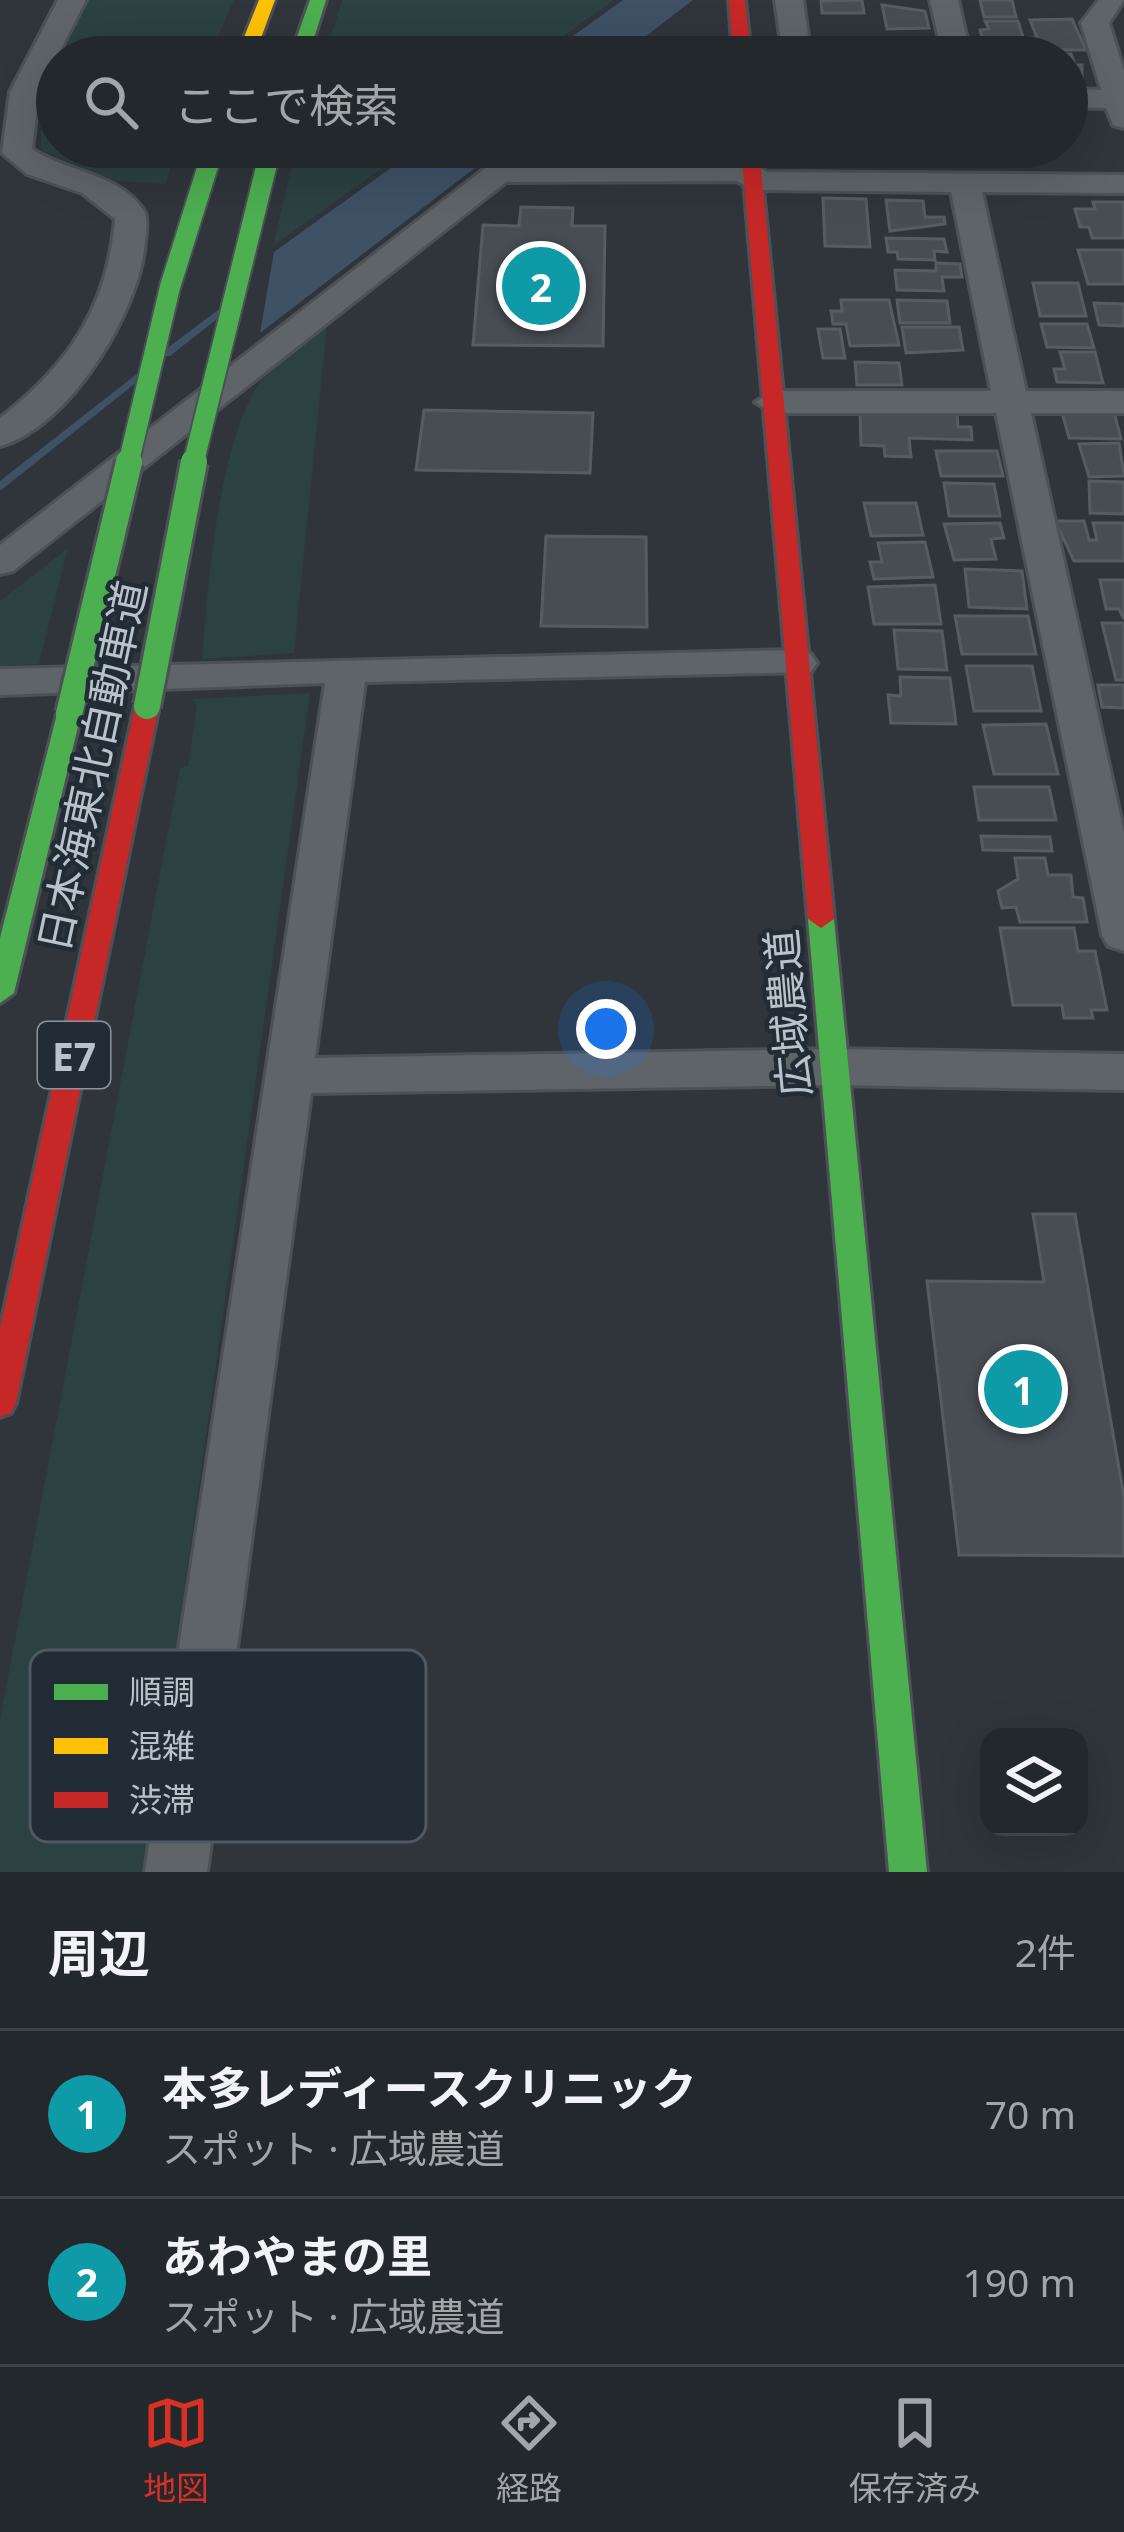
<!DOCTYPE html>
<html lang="ja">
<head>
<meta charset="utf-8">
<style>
	:root { --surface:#23282c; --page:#2b3034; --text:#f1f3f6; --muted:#a3a6a9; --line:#404448; --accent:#d93025 }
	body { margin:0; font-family:"Noto Sans","Noto Sans JP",sans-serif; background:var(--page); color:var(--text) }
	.controls { position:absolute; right:36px; bottom:36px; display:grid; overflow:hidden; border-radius:24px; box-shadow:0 12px 48px #0002 }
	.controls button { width:108px; height:108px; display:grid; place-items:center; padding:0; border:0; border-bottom:3px solid var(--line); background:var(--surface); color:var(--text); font:60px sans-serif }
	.you { position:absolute; left:606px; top:1029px; width:42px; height:42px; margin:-30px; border:9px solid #fff; border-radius:50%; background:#1a73e8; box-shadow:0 0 0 18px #1a73e833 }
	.badge { display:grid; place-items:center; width:78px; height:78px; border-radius:50%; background:var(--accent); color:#fff; font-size:39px; font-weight:700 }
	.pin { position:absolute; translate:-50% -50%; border:6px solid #fff; box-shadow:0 3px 12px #0006 }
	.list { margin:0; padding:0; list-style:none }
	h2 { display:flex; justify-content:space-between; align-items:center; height:156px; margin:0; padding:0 48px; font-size:51px }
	h2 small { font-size:39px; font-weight:400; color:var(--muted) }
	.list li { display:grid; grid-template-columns:78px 1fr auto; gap:36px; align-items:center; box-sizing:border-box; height:168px; padding:0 48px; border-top:3px solid var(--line) }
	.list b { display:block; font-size:45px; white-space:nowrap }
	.list p { margin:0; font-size:39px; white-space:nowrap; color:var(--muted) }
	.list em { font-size:39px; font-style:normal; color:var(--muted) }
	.icon { flex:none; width:66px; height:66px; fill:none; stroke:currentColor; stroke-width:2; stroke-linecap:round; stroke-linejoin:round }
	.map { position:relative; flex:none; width:1124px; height:1872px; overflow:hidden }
	.search { position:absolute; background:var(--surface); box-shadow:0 12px 48px #0002; left:36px; right:36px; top:36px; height:132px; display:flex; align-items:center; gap:30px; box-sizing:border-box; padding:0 42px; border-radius:66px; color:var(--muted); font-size:45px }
	.sheet { height:492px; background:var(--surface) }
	nav { display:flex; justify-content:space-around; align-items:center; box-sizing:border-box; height:168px; border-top:3px solid var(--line); background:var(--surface); font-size:33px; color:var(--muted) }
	nav a { display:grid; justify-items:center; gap:6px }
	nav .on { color:var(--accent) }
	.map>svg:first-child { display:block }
	.green { fill:#2c4142 }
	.water { fill:#3e5165 }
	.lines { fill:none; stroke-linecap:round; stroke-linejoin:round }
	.stream { fill:#3e5165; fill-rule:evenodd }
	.building { fill:#484d53; stroke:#575c63; stroke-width:3 }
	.street-casing { stroke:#4d5156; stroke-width:6 }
	.fast-casing { stroke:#4d5156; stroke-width:6 }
	.slow-casing { stroke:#4d5156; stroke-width:6 }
	.jam-casing { stroke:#4d5156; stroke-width:6 }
	.street { fill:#5f6469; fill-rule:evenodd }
	.fast { fill:#4caf50; fill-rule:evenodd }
	.slow { fill:#ffc107; fill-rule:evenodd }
	.jam { fill:#c62828; fill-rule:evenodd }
	.fast-bridge-far1-casing { stroke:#4c5157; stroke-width:24; stroke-linecap:butt }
	.fast-bridge-casing { stroke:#4c5157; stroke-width:32; stroke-linecap:butt }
	.fast-bridge-far1 { stroke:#4caf50; stroke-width:20 }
	.fast-bridge { stroke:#4caf50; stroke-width:26 }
	.labels { text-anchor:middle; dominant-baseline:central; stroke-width:9; stroke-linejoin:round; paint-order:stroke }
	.shield { fill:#222c37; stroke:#8c959f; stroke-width:3 }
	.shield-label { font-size:39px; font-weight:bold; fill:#bac2cb }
	.street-label { font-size:42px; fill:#bac2cb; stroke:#222c37 }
	.key { fill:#222c37; stroke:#505963; stroke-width:3 }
	.key-label { font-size:33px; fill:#bac2cb }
</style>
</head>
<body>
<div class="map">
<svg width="1124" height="1872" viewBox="0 0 1124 1872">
	<rect width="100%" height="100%" fill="#2f353b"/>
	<path class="green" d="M89,0H234L209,57H61Z
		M342,0H614L535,57H325Z
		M57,64V147H175L166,184L115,181L41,150V100Z
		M296,147H412L273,246Z
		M327,325L294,653L202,659C208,583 218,451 257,386C271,363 306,343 327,325Z
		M68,548L39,664L0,667V601Z
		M310,693L145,1872H0V1719L180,768L188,766L197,705L192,699Z"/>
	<path class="water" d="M623,0H693L619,57H544Z
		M420,147H502L260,333L274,252Z"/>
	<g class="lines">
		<path class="stream" d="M218,310L224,313L222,315L170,356H162V352Z
			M138,373L144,376L142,378L0,491V481Z"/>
	</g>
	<path class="building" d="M862,0L864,13H822L821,1Z
		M980,0H1012L1016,17H984Z
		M882,5L925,11L929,28L887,29Z
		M1072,19L1086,50H1034L1029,38H1037L1030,20Z
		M985,21H1018L1027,50H996L993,43H984L980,30L989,29Z
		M1046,54H1071L1075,65H1082V79L1067,80V57Z
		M823,198L866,199L870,247L825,246Z
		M886,200L923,201L925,217H944L945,224L890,231Z
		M1093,202H1124V238H1092L1089,227H1080L1075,209H1095Z
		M521,207L573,208L572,226H605L603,346L473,345L483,225L519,226Z
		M886,238L944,239L947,252L934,251L935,260L898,259L897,252H888Z
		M1078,250H1124V284H1088Z
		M936,263L960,264L962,277H942L944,291L897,290L895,270L936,271Z
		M1033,283H1078L1086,316H1040Z
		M841,300H889L899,345L850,346L846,324H833L831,311H842Z
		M897,300L947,301L950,323H900Z
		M1094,303L1124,304V326L1099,325Z
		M1041,324H1087L1094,348L1047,347Z
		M902,327H959L963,350L906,353Z
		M818,329H840L845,358H823Z
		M1060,352H1095L1103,383L1057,382L1054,369H1065Z
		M855,362L899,363L902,385H857Z
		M424,410L593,413L590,473L416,470Z
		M860,410L957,414L958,427H971L972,440L909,438L911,457L885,456L884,446L861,445Z
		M1062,412H1114L1121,439L1069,438Z
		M1119,443L1124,476L1089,477L1079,444Z
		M936,451H997L1003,476H941Z
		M1089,481L1124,482V514L1090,513Z
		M944,483L994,484L1000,516H949Z
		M864,503H916L923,535L871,536Z
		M1055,521H1084L1089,540H1097L1093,523H1124V561H1074Z
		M1000,523L1004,538L991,539L996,559L954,560L944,524Z
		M546,536L646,537L647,627L541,626Z
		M925,542L933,577L874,579L870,562H882L878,543Z
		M965,569L1022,571L1027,609L969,607Z
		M1100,580H1124V619L1119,609H1106Z
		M935,585L941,624H874L868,587Z
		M955,616H1028L1036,654H962Z
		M1102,623H1124V680H1116Z
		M894,630L942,631L947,670L898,669Z
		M966,666H1032L1041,711H974Z
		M900,677L950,678L956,724L891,723L888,695L901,696Z
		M1098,685H1124V708L1102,707Z
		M1046,724L1058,774H994L983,725Z
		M974,787H1049L1056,820H979Z
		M981,836L1050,837L1052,851L983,850Z
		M1015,858H1045L1048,875H1071L1073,897L1083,898L1087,922H1020L1016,907L1002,908L998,891L1018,879Z
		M1000,928H1074L1078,951H1095L1107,1010H1091L1093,1018H1064L1062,1005H1013Z
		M1033,1214H1075L1124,1497V1556L959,1555L927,1281L1044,1282Z"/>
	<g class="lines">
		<g class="street-casing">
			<path id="street" d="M58,0H86L39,92L32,149C64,171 125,175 145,213C148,220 146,232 145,241C141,309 69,428 0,446V418C69,365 108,306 115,219L82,193L27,174L2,153L10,92Z
				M775,0H803L811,57H783Z
				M930,0H958L971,57H943Z
				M1099,0H1124L1109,23L1124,71V128L1113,125L1106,108L1067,107V89L1101,90L1081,23Z
				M752,163L767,172L1124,175V193L982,192L1026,391H1124V413H1031L1124,833V951L1108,946L1102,935L996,413H773L755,402L773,391H991L951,192L752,190L737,181L506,182L13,571L0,574V545L488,166Z
				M797,650L811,654L817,663L811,672L365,682L315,1058L834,1049L1124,1054V1090L834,1085L311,1093L207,1872H145L325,683L0,695V669Z"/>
		</g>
		<g class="fast-casing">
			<path id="fast" d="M310,0H326L308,57H290Z
				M69,706L81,714L14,993L0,1003V938L57,714Z
				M821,910L834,919L927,1872H889L808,919Z"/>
		</g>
		<g class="slow-casing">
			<path id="slow" d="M259,0H275L254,57H236Z"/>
		</g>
		<g class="jam-casing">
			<path id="jam" d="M729,0H745L751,57H733Z
				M741,147H759L834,919L821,928L808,919Z
				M147,698L159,706L16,1403L11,1413L0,1417V1329L135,706Z"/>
		</g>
		<use href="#street" class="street"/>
		<use href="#fast" class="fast"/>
		<use href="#slow" class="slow"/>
		<use href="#jam" class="jam"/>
		<g class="fast-bridge-far1-casing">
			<path id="fast-bridge-far1" d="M128,465L170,287L211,156
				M193,465L271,147"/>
		</g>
		<g class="fast-bridge-casing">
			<path id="fast-bridge" d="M147,706L194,462
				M69,714L129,462"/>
		</g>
		<use href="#fast-bridge-far1" class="fast-bridge-far1"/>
		<use href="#fast-bridge" class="fast-bridge"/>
	</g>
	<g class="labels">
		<rect class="shield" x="38" y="1022" width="72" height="66" rx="9"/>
		<g class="shield-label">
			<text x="74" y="1055">E7</text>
		</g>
		<g class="street-label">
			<text transform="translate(91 766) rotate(-78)">日本海東北自動車道</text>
			<text transform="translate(787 1013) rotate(-95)">広域農道</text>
		</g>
	</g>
	<rect x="30" y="1650" width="396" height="192" rx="18" class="key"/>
	<rect x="54" y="1684" width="54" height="16" fill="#4caf50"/>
	<rect x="54" y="1738" width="54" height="16" fill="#ffc107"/>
	<rect x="54" y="1792" width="54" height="16" fill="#c62828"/>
	<g class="key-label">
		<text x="129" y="1704">順調</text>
		<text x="129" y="1758">混雑</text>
		<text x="129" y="1812">渋滞</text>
	</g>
</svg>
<div class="controls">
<button><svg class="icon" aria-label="layers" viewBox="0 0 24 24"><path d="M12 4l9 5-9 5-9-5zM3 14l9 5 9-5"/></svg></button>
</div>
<div class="you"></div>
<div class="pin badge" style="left:1023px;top:1389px;background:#0f9aa8">1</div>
<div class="pin badge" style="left:541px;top:286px;background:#0f9aa8">2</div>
<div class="search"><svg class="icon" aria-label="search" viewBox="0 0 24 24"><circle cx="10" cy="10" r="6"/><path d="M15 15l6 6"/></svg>ここで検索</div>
</div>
<section class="sheet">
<h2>周辺<small>2件</small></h2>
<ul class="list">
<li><span class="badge" style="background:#0f9aa8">1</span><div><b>本多レディースクリニック</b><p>スポット · 広域農道</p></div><em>70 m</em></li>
<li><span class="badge" style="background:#0f9aa8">2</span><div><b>あわやまの里</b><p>スポット · 広域農道</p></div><em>190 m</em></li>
</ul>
</section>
<nav>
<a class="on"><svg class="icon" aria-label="map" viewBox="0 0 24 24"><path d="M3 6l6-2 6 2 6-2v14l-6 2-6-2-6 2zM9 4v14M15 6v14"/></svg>地図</a>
<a><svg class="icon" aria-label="directions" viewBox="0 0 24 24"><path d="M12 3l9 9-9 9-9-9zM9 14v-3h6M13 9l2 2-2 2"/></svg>経路</a>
<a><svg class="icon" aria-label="saved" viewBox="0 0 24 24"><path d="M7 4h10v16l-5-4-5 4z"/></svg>保存済み</a>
</nav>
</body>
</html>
